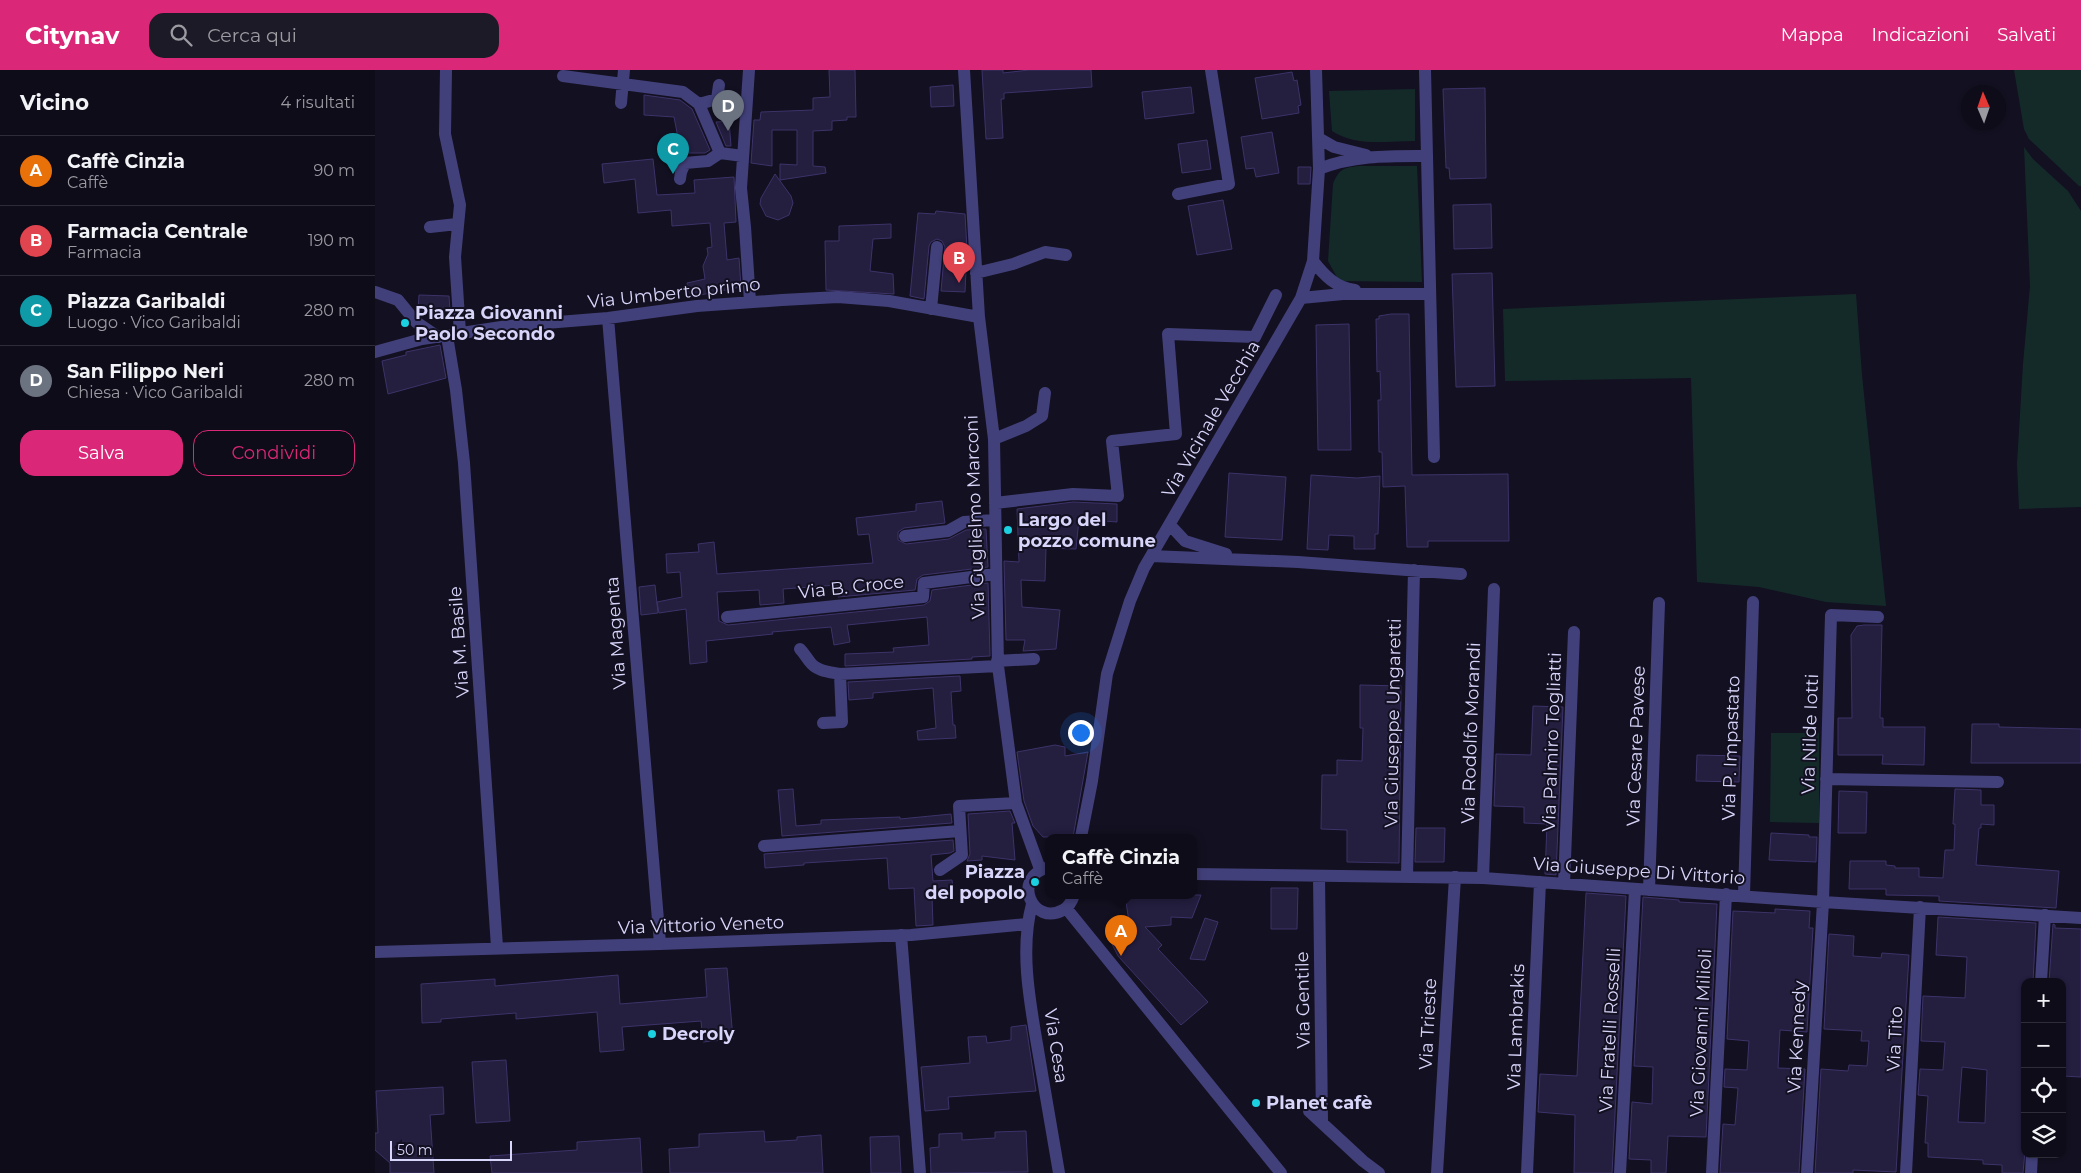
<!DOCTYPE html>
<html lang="it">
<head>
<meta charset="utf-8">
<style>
	:root { --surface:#0e0c19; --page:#1c1a26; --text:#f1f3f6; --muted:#9b9ba2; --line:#2e2c38; --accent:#db2777 }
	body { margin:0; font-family:Montserrat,sans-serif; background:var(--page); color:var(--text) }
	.controls { position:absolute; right:15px; bottom:15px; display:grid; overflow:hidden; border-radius:10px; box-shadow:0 1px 4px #0004 }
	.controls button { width:45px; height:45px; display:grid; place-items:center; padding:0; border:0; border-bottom:1px solid var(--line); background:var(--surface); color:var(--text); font:25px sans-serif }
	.compass { position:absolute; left:1586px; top:15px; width:45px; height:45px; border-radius:50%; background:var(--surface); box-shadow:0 1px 4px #0004; rotate:358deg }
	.scale { position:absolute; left:15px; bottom:12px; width:122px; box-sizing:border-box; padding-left:5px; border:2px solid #d8d5fa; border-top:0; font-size:14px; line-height:18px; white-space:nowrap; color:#d8d5fa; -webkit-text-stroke:4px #131021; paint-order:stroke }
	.you { position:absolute; left:705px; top:662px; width:18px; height:18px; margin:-12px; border:4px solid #fff; border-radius:50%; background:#1a73e8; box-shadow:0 0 0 8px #1a73e833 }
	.badge { display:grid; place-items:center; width:32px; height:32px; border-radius:50%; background:var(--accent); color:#fff; font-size:16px; font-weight:700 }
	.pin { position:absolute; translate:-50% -41px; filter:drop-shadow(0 1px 2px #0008) }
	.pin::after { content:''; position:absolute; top:26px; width:18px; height:15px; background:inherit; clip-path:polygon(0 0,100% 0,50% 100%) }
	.popup { position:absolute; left:670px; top:764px; width:152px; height:65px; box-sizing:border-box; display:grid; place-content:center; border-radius:10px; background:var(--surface); filter:drop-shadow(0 1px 4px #0005); font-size:16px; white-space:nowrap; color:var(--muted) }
	.popup b { font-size:19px; color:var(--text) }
	.popup::after { content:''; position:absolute; left:50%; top:100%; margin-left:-10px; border:10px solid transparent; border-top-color:var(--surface) }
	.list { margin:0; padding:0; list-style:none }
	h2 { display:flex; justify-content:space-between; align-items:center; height:65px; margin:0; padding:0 20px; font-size:21px }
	h2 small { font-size:16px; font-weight:400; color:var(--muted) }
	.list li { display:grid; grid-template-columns:32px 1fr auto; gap:15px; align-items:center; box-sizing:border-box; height:70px; padding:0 20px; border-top:1px solid var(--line) }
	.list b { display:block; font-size:19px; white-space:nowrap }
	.list p { margin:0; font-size:16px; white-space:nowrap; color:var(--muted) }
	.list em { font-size:16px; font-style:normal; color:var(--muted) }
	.actions { display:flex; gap:10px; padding:15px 20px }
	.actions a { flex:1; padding:11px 0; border:1px solid var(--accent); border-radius:15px; text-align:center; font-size:18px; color:var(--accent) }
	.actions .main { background:var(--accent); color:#fff }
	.icon { flex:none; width:28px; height:28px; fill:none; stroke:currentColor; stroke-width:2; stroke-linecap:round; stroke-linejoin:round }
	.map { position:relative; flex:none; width:1706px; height:1103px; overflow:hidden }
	header { display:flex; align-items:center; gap:30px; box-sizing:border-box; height:70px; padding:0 25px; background:var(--accent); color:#fff }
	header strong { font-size:24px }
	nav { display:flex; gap:28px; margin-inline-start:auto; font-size:18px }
	.search { width:350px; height:45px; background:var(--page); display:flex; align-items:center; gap:12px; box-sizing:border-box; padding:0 18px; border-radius:15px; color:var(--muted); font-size:19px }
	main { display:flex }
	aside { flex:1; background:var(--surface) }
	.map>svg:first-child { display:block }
	.green { fill:#142a29 }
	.building { fill:#241e3f; stroke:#3d3369; fill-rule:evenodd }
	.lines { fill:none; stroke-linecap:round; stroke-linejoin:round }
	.minor { stroke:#42407a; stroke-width:12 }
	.poi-dot { fill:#1bd0e0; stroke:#131021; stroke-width:2 }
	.labels { text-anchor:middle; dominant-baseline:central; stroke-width:4; stroke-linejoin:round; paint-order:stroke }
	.street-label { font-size:18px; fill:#d8d5fa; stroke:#131021 }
	.poi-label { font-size:18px; font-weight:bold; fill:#d8d5fa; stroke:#131021; text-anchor:start }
</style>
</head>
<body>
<header>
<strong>Citynav</strong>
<div class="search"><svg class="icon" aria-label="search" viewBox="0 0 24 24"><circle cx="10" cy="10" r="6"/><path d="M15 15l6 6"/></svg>Cerca qui</div>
<nav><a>Mappa</a><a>Indicazioni</a><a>Salvati</a></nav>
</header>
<main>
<aside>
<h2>Vicino<small>4 risultati</small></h2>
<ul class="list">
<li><span class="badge" style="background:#e8710a">A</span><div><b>Caffè Cinzia</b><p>Caffè</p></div><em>90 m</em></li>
<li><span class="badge" style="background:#e0444e">B</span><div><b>Farmacia Centrale</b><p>Farmacia</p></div><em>190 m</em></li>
<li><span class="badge" style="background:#0f9aa8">C</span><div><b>Piazza Garibaldi</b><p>Luogo · Vico Garibaldi</p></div><em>280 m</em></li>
<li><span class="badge" style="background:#6b7280">D</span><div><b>San Filippo Neri</b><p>Chiesa · Vico Garibaldi</p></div><em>280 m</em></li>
</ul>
<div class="actions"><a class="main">Salva</a><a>Condividi</a></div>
</aside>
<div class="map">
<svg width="1706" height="1103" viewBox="0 0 1706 1103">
	<rect width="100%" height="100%" fill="#131021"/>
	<path class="green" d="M1639,0H1706V116H1704L1654,69L1649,59Z
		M1040,19V71C1012,71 981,77 957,61L954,21Z
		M1649,77L1658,89L1693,121L1706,141V437L1644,439L1642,394L1648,294L1655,216Z
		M984,96H1042L1047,212L964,211L953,191L958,114C964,99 968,98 984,96Z
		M1481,224L1487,305L1511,536L1451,532L1384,517L1322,512L1316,308L1130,311L1128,239Z
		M1396,663H1444V753L1395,752Z"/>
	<path class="building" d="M454,0H480L481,47H472V50L457,51V60L438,61V96L450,97L451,103L405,110V94L422,95V60H397V96L376,93L379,50H385L386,42L438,40V28L455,27Z
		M607,0H628V3L654,0H716L717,17L629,23V29H626L628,68L611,69Z
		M917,2L919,11L922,10L926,35L923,36L924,43L887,49L880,8Z
		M578,15L579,36L556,37L555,17Z
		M816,17L819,43L770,49L767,22Z
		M1110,18L1111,108L1075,109L1074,98H1071L1068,19Z
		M269,25L305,30L317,39L335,80L330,83H306L299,47L269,45Z
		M354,51L356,76H351L341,52Z
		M897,62L904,103L881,107L879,98L871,99L866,67Z
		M832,70L836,99L807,103L803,74Z
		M278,89L282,125L320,123L319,110L359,107L361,152L349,153L352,190L364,188L366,217L315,227L312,213L330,209L328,196L333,184L332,178L337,177L335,153L297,156L296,140L263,143L260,109L229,113L227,94Z
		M923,97H936L935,114H923Z
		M400,104L416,126L418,133L414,145L403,150L391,146L385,134L386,128Z
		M848,130L857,179L822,185L813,136Z
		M1116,134L1117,178L1079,179L1078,135Z
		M561,141L590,144L592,180L590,222L566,221L570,177L567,171L562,169L556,172L554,176L549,229L535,226L543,143L560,144Z
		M516,154V168L498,169L495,201L518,204L519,224L451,220L450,171H464V156Z
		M1117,203L1120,316L1081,317L1077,204Z
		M44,225L74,226L75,241L43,240Z
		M1016,244H1034L1037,405L1133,404L1134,471H1053V477H1032L1030,416L1008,417L1007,382H1004L1003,330H1006L1005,301L1002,302L1001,249H1004V246Z
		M974,254L976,380H943L941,255Z
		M65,275L71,308L13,324L7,291L31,285V282Z
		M854,403L911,407L907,470L850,467Z
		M936,405L982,408L1005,406L1003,464H1000V479H979V466L954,465L953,480L932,479Z
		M567,431L570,453L529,458L523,462V470L531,474L574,469L591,460L611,459L613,497L548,505L542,509L540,520L463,527L462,515L408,519L409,533L385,535L384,520L342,522L344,551L353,555L549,535L555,531L557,520L613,513L615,586L597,587V589L470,596V584L519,582L518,578L554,575L552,547L472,555L475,572L459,575L456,557L397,562L398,564L331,571L332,592L315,594L311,539L284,543L282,532L307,527L305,502L292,503L291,484L324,482L323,474L339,472L342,504L498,493L494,464L483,465L481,448L541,441V434Z
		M698,432L742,434V452L704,449L701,479L671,478L670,511L646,510L647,537L685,540L681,579L648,581L650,570H631L629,491L644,492L642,439Z
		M280,515L283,543L266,545L264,517Z
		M1489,555H1507L1505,648H1508V657H1550L1549,695L1507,694L1508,685H1463V648H1477L1476,565L1482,556Z
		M585,606L586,621L576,622L578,655H580L581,668L543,670L542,661L561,658L558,618L498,623V628L474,630L473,612Z
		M985,615L1026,616L1024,793L972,792V760L946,759L947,705H962V690L987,691L988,658H985Z
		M1158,636L1188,637L1181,805L1170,804L1172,754L1149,753V737L1119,736L1121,684L1156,685Z
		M1597,654H1624V657L1706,659V693H1596Z
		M680,675L690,677V686L713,682L698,767H668L658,756L649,731L642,682Z
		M1322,685L1365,686L1364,712L1321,711Z
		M418,719L421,756L446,754V750L525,747V749L576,744L577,753L407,766L403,720Z
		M1580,719L1606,720V735H1619V755L1606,754V758H1604L1601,795L1684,801L1681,838L1564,831V826L1511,825V819H1474L1475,791H1511V795L1520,796V798H1544V807L1568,808L1570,780H1579L1580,754H1578Z
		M1464,721L1492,722L1491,763H1463Z
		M635,741L640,753H637L640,790L607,786V790L592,791L595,784L593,744Z
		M1041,758H1070L1069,792H1040Z
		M1396,763L1434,765V767H1442L1441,792L1394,790Z
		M578,770L579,781L575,783L556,785L558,811L577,810L579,825L557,827L558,855L541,856L539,818L514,819L512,788L429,793V795L390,798L389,784Z
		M896,818H923L922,859H896Z
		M1211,823L1251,826L1237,1103H1199L1200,1045L1163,1042L1165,1004L1202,1006Z
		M750,825H826L817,848L796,847V855L770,857L787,875L783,879L833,932L806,955L743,886L731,862L754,852Z
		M1268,827L1304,830V832L1342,834L1331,1067L1293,1066L1291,1103H1276V1090L1254,1089L1257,1032L1277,1034L1278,997L1259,996Z
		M1400,839L1435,841L1434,858H1438L1432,962L1405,960L1403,998L1430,999L1424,1103H1345L1348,1054L1360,1055L1363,1018L1349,1017L1350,999L1372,1000L1374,971L1352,969L1358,841L1400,843Z
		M1563,847L1661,853L1658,912H1650V1081L1648,1103H1627V1095L1608,1094V1090L1553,1087V1073H1550L1553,1026L1543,1025L1545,999L1568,1000L1570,972L1546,971L1548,926L1590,928L1592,887L1561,885ZM1587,997L1612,1000L1610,1053L1583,1052Z
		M830,848L843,852L830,890L815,889Z
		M1678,854L1680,855V858L1706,859V1007L1687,1006V912H1674Z
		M1454,864L1479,866L1478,886L1506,888L1507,883L1534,885L1521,1102L1478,1100V1103H1440L1446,999L1473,1001L1474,995L1492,996L1494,971H1486L1487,961L1449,959Z
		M352,898L358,969L328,972L326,951L247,957L249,980L225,982L222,942L141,949V943L66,949V952L47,953L46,914L120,909V916L243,905L245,934L332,927L330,899Z
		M651,955L661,1021L573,1027L574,1039L550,1041L546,997L595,993L593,967L611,966L612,973L636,970V957Z
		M131,990L135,1051L101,1053L97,992Z
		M68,1017L69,1044L55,1045L59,1103H15V1093L0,1080V1063H3L1,1021Z
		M389,1061L390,1072L422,1070V1067L446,1065L448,1103H295L294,1079L324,1077V1064Z
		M651,1061L653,1102L556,1103L555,1078L564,1077V1064L587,1063V1070L620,1068V1062Z
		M524,1066L526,1103H496L495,1067Z
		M265,1068L267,1103H117L115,1086L202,1080V1072Z"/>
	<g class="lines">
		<path class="minor" d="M71,0L70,64L85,135L80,187L85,263
			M374,0L366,118L370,157L375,232
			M589,0L604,247L619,369L623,596L641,733L665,799
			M1050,0L1059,387
			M188,6L308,22L324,34L345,83L368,86
			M246,33L249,0
			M324,34L342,29L344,15
			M945,69L959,77L991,85
			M944,99C979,85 1015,86 1052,86
			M305,109L306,102L310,93L333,91L345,83
			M803,124L854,114L836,0
			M55,157L82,154
			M938,191C949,205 961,218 980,220
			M601,203L638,194L670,182L691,185
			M0,222L23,230L41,252L63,267
			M926,228L968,224H1055
			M556,239L562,177
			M233,248L285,874
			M72,266L81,320L89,393L122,877
			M0,282L47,269L133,256L233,248L322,236L407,230L463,227L514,231L604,247
			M619,369L651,356L667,346L670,323
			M620,433L698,424L743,426L737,371L801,364L793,264L880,267L901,225
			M795,455L810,471L851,484
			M530,466L573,461L589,452L619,450
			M776,486L923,492L1086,504
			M352,547L548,527L549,513L620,504
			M425,579C429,583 431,587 435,592C441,601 455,602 465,604L623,596
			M622,591L659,589
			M448,653L467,652L465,604
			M1451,709L1623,712
			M706,767L717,711L732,604L755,531L769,498L926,228L938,191L944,99L941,0
			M389,776L585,761
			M674,797C635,807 658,857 688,840C694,837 697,831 699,825
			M565,800L587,785L584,736L641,733
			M818,804L1108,808L1448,832L1706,848
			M1032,806L1039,500
			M944,807L947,1052
			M1108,808L1119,519
			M1189,814L1199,562
			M1274,820L1284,533
			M1369,825L1378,532
			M657,834C644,882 656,938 664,986C671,1025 677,1064 684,1103
			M691,838L906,1103
			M526,865L545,1103
			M0,882L285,874L536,865L652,854
			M1666,912L1670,845
			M934,1041L988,1091L1004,1103
			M1062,1103L1080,807
			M1152,1103L1165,812
			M1245,1103L1260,819
			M1337,1103L1351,824
			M1432,1103L1448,832L1456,545L1503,547
			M1531,1103L1545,837
			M1656,1103L1657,1084"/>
	</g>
	<g class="poi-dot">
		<circle cx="30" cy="253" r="5"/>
		<circle cx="633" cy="460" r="5"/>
		<circle cx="660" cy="812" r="5"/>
		<circle cx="277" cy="964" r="5"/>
		<circle cx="881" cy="1033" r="5"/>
	</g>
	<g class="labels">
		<g class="street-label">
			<text transform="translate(299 223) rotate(-6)">Via Umberto primo</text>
			<text transform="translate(836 349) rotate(-60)">Via Vicinale Vecchia</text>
			<text transform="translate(600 447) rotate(-92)">Via Guglielmo Marconi</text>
			<text transform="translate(476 517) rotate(-6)">Via B. Croce</text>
			<text transform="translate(241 563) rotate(-94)">Via Magenta</text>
			<text transform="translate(84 572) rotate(-94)">Via M. Basile</text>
			<text transform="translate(1018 653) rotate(-89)">Via Giuseppe Ungaretti</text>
			<text transform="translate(1096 663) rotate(-88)">Via Rodolfo Morandi</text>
			<text transform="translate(1435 664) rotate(-88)">Via Nilde Iotti</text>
			<text transform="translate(1177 672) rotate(-88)">Via Palmiro Togliatti</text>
			<text transform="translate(1261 676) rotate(-88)">Via Cesare Pavese</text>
			<text transform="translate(1356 678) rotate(-88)">Via P. Impastato</text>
			<text transform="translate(1264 801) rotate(4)">Via Giuseppe Di Vittorio</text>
			<text transform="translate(326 855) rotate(-2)">Via Vittorio Veneto</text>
			<text transform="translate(928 930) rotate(-91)">Via Gentile</text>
			<text transform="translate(1053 954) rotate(-87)">Via Trieste</text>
			<text transform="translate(1141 957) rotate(-88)">Via Lambrakis</text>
			<text transform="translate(1235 960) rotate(-87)">Via Fratelli Rosselli</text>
			<text transform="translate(1326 963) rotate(-87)">Via Giovanni Milioli</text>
			<text transform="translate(1422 967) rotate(-87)">Via Kennedy</text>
			<text transform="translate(1520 969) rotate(-87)">Via Tito</text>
			<text transform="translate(681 976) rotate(81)">Via Cesa</text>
		</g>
		<g class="poi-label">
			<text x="40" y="243">Piazza Giovanni<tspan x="40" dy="21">Paolo Secondo</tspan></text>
			<text x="643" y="450">Largo del<tspan x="643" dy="21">pozzo comune</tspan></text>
			<text x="650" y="802" text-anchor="end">Piazza<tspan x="650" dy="21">del popolo</tspan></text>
			<text x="287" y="964">Decroly</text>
			<text x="891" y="1033">Planet cafè</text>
		</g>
	</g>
</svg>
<div class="controls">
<button>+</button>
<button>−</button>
<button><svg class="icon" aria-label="locate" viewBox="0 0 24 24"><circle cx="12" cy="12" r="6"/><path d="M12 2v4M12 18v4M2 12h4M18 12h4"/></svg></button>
<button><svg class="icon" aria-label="layers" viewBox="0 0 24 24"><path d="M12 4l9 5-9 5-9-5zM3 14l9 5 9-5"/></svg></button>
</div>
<svg class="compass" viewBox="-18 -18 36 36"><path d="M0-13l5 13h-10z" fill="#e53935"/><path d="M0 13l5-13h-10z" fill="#9b9ba2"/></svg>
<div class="scale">50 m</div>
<div class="you"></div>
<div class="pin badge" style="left:746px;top:886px;background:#e8710a">A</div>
<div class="popup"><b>Caffè Cinzia</b>Caffè</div>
<div class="pin badge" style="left:584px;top:213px;background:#e0444e">B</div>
<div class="pin badge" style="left:298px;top:104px;background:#0f9aa8">C</div>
<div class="pin badge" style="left:353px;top:61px;background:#6b7280">D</div>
</div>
</main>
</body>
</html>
